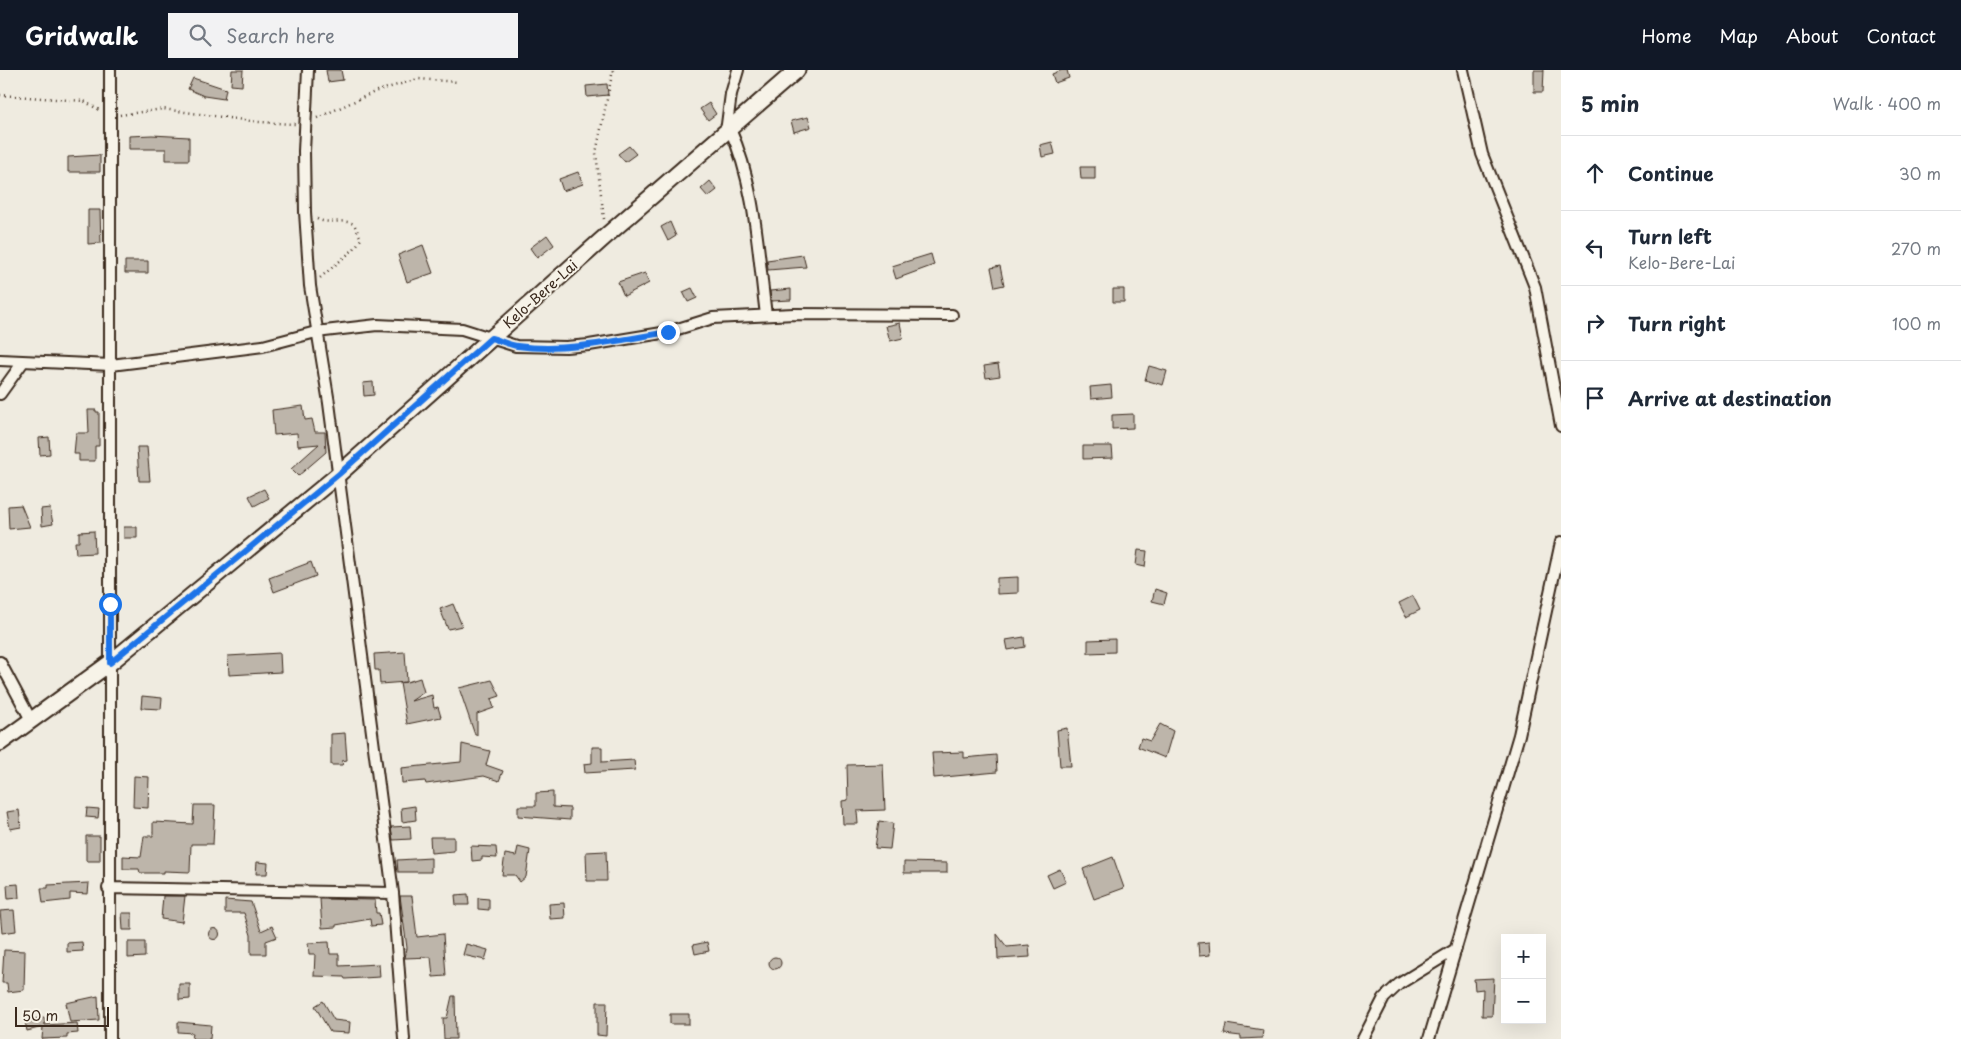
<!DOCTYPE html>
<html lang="en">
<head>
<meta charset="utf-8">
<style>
	:root { --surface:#fff; --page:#f2f2f3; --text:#1f2937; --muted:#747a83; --line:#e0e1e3; --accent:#111827 }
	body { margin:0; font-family:"Playpen Sans",sans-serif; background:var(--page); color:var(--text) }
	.controls { position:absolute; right:15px; bottom:15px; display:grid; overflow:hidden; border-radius:0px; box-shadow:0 5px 20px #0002 }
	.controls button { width:45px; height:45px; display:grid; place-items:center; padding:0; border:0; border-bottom:1px solid var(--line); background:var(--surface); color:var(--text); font:25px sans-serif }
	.scale { position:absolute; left:15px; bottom:12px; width:94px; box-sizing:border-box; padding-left:5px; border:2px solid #3b2a1e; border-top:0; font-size:14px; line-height:18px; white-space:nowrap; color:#3b2a1e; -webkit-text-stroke:4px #f7f3e8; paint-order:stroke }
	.stop { position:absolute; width:15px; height:15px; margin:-11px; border:4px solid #1a73e8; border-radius:50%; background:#fff }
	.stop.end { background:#1a73e8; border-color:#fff; box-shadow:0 1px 5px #0008 }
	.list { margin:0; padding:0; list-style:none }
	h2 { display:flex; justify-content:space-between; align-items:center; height:65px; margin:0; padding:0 20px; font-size:21px }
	h2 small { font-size:16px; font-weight:400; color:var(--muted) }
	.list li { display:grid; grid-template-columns:32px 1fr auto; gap:15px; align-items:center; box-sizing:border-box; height:75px; padding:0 20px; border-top:1px solid var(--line) }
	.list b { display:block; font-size:19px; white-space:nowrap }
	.list p { margin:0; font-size:16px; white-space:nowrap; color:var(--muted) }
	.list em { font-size:16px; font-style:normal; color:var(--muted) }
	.icon { flex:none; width:28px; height:28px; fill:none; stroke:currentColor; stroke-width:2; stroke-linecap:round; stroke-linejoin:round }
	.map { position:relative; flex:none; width:1561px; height:969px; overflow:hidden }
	header { display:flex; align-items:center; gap:30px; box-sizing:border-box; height:70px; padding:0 25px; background:var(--accent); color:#fff }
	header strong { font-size:24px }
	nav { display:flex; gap:28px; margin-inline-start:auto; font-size:18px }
	.search { width:350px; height:45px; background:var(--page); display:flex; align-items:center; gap:12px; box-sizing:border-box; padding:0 18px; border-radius:0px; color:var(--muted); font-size:19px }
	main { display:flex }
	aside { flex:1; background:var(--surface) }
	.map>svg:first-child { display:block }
	.building { fill:#bdb5aa; stroke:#3b2a1e }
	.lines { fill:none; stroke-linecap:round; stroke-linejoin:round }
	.minor-casing { stroke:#3b2a1e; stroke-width:14 }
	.secondary-casing { stroke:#3b2a1e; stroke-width:19 }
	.path { stroke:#3b2a1e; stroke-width:2.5; stroke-dasharray:1 4; stroke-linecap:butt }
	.minor { stroke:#f7f3e8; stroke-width:10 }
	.secondary { stroke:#f7f3e8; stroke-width:15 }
	.route { stroke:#1a73e8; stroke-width:6 }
	.labels { text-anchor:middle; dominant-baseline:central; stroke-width:4; stroke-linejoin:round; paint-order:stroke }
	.street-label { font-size:14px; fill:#3b2a1e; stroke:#f7f3e8 }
</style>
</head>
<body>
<header>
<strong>Gridwalk</strong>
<div class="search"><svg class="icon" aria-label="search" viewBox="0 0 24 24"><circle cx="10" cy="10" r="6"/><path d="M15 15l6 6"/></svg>Search here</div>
<nav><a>Home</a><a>Map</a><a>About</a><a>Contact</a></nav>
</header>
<main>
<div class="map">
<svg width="1561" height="969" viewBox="0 0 1561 969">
	<rect width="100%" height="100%" fill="#efebe0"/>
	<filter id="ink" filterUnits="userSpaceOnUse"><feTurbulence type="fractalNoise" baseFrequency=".02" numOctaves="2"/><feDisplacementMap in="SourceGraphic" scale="10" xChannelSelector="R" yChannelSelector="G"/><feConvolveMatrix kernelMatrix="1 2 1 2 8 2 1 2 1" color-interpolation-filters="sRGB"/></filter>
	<g filter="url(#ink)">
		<path class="building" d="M232,0H243L242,16L231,15Z
			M326,0H341L343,10L328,12Z
			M1062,0H1067L1069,8L1055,13L1052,4Z
			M1534,0H1544L1543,22H1534Z
			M193,8L226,19L224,29L204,26L188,19Z
			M607,14L608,25L587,27L586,16Z
			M709,33L716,44L708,50L700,39Z
			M808,47L811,57L794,62L791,51Z
			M152,65L189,67V90H166V79H129V66Z
			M1052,72L1055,84L1042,87L1040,75Z
			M629,76L636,84L625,92L618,84Z
			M100,85V102H68V87Z
			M1080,97H1095V109H1081Z
			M578,102L583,114L563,121L559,109Z
			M710,111L717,120L708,127L701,119Z
			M88,140H100L101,173L88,174Z
			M670,152L676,166L668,171L661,157Z
			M547,165L554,175L537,188L530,178Z
			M423,175L433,203L407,212L398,185Z
			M931,184L934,195L896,209L892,196Z
			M803,185L806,197L768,200L767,190Z
			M125,191H148V203H125Z
			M1000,196L1004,215L995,217L991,198Z
			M645,203L649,213L624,226L618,212Z
			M692,218L697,228L688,232L683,222Z
			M791,219V230L771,231L770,221Z
			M1113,219H1124V232H1113Z
			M900,253L903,268L890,271L886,256Z
			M998,294L1000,306L986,308L984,296Z
			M1149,296L1167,301L1163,315L1145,310Z
			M373,312L374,325L364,326L363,313Z
			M1111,315L1112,327L1091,329L1090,317Z
			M303,336L305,350L312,349L315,362H325L326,382L298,406L291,399L319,374L298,376L297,363L274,365L272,340Z
			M88,340H96V342H99V376H95V391H79V384H74L76,363H89Z
			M1133,344V358L1112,359V345Z
			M49,367L50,384L40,385L39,368Z
			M1083,376H1112L1113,388L1083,389Z
			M137,377H147L150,411H139Z
			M264,419L269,428L254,436L249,426Z
			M21,435L30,457L9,459L8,436Z
			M50,438L53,454L42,456L41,439Z
			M124,457H137V468H124Z
			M94,461L95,483L76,484L75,472H79V462Z
			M1138,480L1147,481L1145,497L1136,495Z
			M311,492L316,506L274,522L269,508Z
			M1018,507V523L997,524V508Z
			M1155,519L1167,523L1164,534L1152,531Z
			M1413,526L1420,540L1406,547L1399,533Z
			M453,534L462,556L448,559L440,539Z
			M1024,567L1025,577L1008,580L1006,570Z
			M1115,569V582L1088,583V570Z
			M405,582L407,612L420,608L424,622L411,631L432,625L434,638L438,637L441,647L407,654L400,613L406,612L380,614L379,600H375L374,584Z
			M280,583L281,602L229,605L228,586Z
			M492,610L500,626L491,629L494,638L477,644V665H475L459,618Z
			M142,626L162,628L161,639L141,638Z
			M1160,654L1173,661L1165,688L1138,677L1141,668L1150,671Z
			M1067,658L1071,696H1060L1057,660Z
			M345,663L347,690L342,691L343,695H331V664Z
			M462,674L490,681L486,695L503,701L499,711L484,706L426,714L425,711L402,713L401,698L461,692Z
			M592,677H602V692L634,690L635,700L585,703L584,694L592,693Z
			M964,682V688L996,685L997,702L934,708L932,683Z
			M883,694L885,740L857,741L858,754H843L842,731L848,730L847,695Z
			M134,706L149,707L148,738L133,737Z
			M553,722V737L570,738V750L518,746V736H536V723Z
			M194,735H215L213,774H191L190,802L164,801V803H140L139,799H123V786L141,787L144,766H153V752L193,754Z
			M415,736L416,750L402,752L401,738Z
			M87,738L99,739L98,748L86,747Z
			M19,740L21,757L10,759L7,742Z
			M879,751L893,753L890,779L875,778Z
			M410,756L411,769L393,770L391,757Z
			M86,766H100V791H86Z
			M430,767H454V781L431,783Z
			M471,776L496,777L497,788L482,787V790L472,791Z
			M518,777L530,780L526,807L520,812L515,805H502L505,784L516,786Z
			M606,781L607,811H587L586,782Z
			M1113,787L1124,818L1094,829L1083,799Z
			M431,788V802H398L397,790Z
			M257,792L268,793L267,804H256Z
			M904,792L947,793V803H904Z
			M1060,799L1066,812L1053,818L1047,805Z
			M89,813L88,824L70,823V830L43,833L41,818H48V815Z
			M18,814L19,828L8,829L7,815Z
			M468,824L469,835H456L455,825Z
			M163,826H185L182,852L161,849Z
			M400,826H412L417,867L443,864L446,906L433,907L431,887L405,888L407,878Z
			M478,828L489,829V840L478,839Z
			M320,829L375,830L376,843H379L381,855L371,856L370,849L336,855V857L322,858Z
			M225,830L251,832L261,861L272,856L277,867L266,871V884H251V865L244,843H225Z
			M564,833L565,848L550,849L549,834Z
			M14,840L16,861L2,863L0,841Z
			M122,843H132V860H123Z
			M208.5 864a5.5 5.5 0 1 1 11 0a5.5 5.5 0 1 1-11 0Z
			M997,864L1007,877L1029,875L1030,887L998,889Z
			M82,872L83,881L67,882V873Z
			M128,872H145V887L128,888Z
			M329,872L330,884H339V896L379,894L380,907L345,909L344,907L314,906L315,884H309L308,873Z
			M707,872L709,881L695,884L693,875Z
			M1209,872L1210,885L1199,886L1198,873Z
			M466,874L488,880L485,890L463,885Z
			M4,880L25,881L24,920L8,922L7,913H2Z
			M769 893a6 6 0 1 1 12 0a6 6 0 1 1-12 0Z
			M1494,908L1492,946H1482L1483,919L1475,920L1474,909Z
			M179,914H190V929L179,930Z
			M98,926L99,950L70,952L66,933Z
			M452,926H455L456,969H444L443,948H447Z
			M323,931L334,950L350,952L349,963L330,962L315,936Z
			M597,932H607L606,966L597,965Z
			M670,944H689V954H670Z
			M44,947L45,955L77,953L78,963L67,964V968L42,969L43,957L27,961L25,951Z
			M178,952L211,955L210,969H192L193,963L178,962Z
			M1226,954L1263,960L1262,968L1241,969V966L1224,964Z"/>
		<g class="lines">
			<g class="minor-casing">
				<path id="minor" d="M308,0L304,81L305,142L310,216L329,333L393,823L404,969
					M1463,0L1482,84L1535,217L1561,356
					M730,59C756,116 758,184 766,245
					M726,62L731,24L738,0
					M0,290L111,295L263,276L316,262L377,255L462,259L516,276L566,277L589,275L668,262L713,248L794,244L952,245
					M0,324L23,292
					M0,592L31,650
					M108,818L393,823
					M110,969V0
					M1363,969L1384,928L1399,914L1456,879
					M1429,969L1519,665L1561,472"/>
			</g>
			<g class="secondary-casing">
				<path id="secondary" d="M0,673L110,593L339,404L607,165L797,0"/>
			</g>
			<path class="path" d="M0,25L84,31L99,40
				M120,45L163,39L258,52L295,54
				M317,48L377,21L418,9L458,12
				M317,149C330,155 341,148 354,154L361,169L354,179L320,208
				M604,149L596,83L613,0"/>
			<use href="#minor" class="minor"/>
			<use href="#secondary" class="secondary"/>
		</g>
	</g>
	<g class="lines" filter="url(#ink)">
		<path class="route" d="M110,534V593L339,404L491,268C499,270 509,275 517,276C567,283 619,270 668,262"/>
	</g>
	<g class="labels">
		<g class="street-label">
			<text transform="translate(540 224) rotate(-42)">Kelo-Bere-Lai</text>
		</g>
	</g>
</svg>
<div class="controls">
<button>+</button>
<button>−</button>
</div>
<div class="scale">50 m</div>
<div class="stop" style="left:110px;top:534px"></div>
<div class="stop end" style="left:668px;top:262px"></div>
</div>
<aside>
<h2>5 min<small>Walk · 400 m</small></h2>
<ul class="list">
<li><svg class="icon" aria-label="ahead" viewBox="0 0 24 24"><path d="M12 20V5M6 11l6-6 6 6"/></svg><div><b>Continue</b></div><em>30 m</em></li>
<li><svg class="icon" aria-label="left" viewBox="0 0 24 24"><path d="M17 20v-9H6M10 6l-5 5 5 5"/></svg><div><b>Turn left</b><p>Kelo-Bere-Lai</p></div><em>270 m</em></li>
<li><svg class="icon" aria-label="right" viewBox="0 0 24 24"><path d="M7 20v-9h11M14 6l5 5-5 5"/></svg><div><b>Turn right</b></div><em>100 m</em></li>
<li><svg class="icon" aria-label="arrive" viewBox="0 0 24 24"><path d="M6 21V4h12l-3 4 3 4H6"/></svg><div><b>Arrive at destination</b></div></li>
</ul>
</aside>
</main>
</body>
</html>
